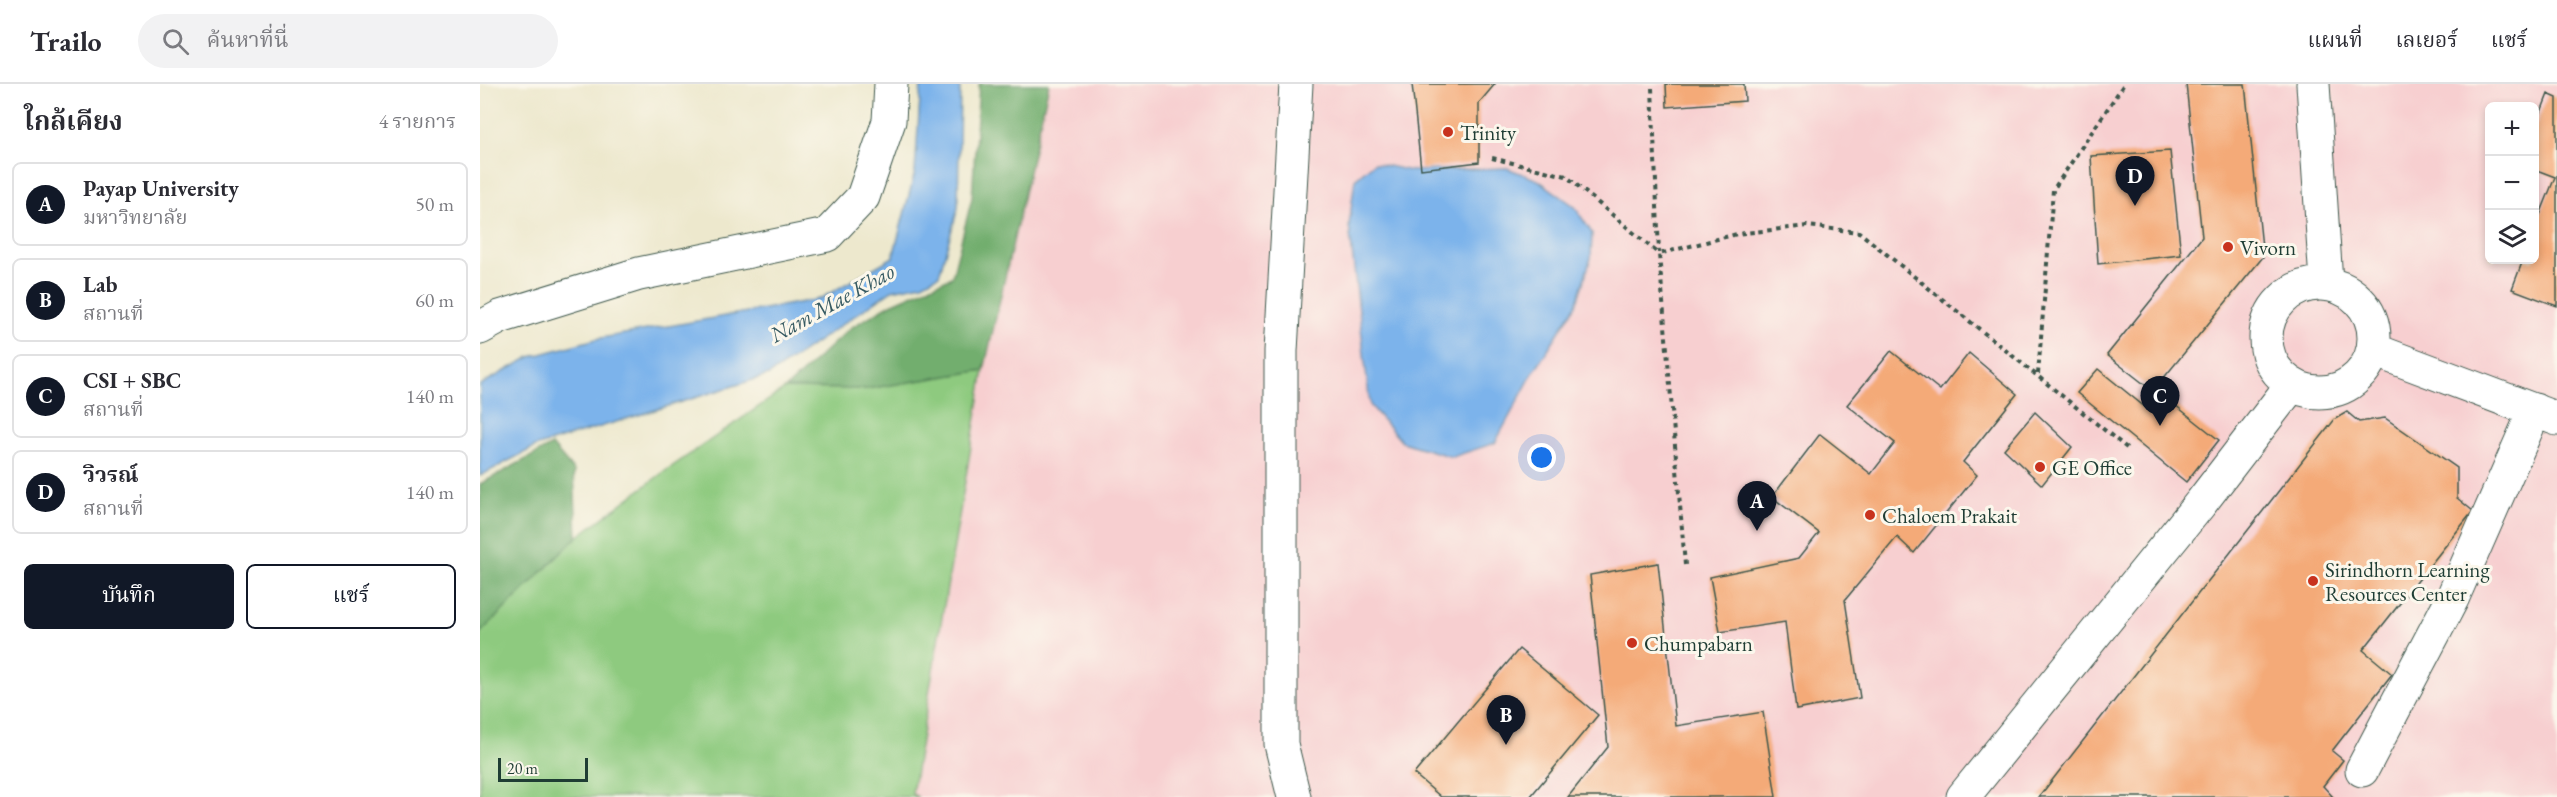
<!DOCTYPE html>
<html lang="th">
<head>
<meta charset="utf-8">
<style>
	:root { --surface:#fff; --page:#f2f2f3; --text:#2b2b33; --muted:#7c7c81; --line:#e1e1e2; --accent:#111827 }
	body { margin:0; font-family:"EB Garamond","Noto Serif Thai",serif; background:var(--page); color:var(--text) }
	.controls { position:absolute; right:18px; top:18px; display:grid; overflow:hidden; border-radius:9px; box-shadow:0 3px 9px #0003 }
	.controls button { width:54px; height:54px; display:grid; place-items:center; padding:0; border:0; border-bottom:2px solid var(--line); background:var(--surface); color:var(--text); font:30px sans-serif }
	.scale { position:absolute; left:18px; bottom:15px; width:90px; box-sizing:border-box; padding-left:6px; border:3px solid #1f3d34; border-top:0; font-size:16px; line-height:21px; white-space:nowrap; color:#1f3d34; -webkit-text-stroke:4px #fbf7ec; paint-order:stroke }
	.you { position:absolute; left:1062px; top:374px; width:21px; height:21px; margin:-15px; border:4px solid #fff; border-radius:50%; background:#1a73e8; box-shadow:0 0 0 9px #1a73e833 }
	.badge { display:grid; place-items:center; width:39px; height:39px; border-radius:50%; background:var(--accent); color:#fff; font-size:20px; font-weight:700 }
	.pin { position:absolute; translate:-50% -50px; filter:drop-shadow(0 2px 3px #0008) }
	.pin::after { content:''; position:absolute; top:32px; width:21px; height:18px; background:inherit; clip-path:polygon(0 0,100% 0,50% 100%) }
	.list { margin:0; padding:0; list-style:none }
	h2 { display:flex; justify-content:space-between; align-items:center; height:78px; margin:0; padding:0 24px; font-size:26px }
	h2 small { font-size:20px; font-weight:400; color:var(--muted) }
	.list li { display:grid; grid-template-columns:39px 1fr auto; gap:18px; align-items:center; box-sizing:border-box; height:84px; margin:0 12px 12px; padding:0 12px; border:2px solid var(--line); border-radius:9px }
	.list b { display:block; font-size:22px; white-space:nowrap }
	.list p { margin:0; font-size:20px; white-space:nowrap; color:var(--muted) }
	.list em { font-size:20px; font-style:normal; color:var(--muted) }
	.actions { display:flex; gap:12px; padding:18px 24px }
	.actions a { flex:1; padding:14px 0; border:2px solid var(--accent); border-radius:9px; text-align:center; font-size:21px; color:var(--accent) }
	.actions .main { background:var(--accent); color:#fff }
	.icon { flex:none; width:33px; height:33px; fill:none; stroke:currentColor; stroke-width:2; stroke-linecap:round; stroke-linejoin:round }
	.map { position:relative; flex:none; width:2077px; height:713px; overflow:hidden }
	header { display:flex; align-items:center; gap:36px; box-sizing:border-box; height:84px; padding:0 30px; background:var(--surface); border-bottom:2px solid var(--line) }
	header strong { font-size:28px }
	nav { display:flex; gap:33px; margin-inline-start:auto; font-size:21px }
	.search { width:420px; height:54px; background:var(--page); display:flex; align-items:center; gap:15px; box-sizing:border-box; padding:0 21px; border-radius:33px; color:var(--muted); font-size:22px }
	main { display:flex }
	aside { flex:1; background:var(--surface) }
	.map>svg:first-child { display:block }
	.built { fill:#f7cfd0; fill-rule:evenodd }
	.green { fill:#8eca7f; stroke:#56845a; stroke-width:1.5 }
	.forest { fill:#72ae6e; stroke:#487651; stroke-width:1.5 }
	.water { fill:#7bb3eb; stroke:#4d7890; stroke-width:1.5 }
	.building { fill:#f4aa78 }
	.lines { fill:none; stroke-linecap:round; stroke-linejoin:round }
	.minor-casing { stroke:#3e574b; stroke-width:35 }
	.path { stroke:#3e574b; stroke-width:4; stroke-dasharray:4.5 4.5; stroke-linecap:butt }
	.minor { stroke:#fff; stroke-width:33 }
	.poi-dot { fill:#c8321e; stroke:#fbf7ec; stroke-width:2 }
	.labels { text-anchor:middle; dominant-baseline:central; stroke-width:6; stroke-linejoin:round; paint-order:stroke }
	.poi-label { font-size:21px; fill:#1f3d34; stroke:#fbf7ec; text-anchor:start }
	.water-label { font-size:22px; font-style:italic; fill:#365a62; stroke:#fbf7ec }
</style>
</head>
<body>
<header>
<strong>Trailo</strong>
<div class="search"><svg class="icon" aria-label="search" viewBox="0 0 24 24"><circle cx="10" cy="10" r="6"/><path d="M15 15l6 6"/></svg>ค้นหาที่นี่</div>
<nav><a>แผนที่</a><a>เลเยอร์</a><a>แชร์</a></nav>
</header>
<main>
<aside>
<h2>ใกล้เคียง<small>4 รายการ</small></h2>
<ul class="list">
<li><span class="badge">A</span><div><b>Payap University</b><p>มหาวิทยาลัย</p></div><em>50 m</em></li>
<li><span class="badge">B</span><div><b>Lab</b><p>สถานที่</p></div><em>60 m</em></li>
<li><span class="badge">C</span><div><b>CSI + SBC</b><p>สถานที่</p></div><em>140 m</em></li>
<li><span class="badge">D</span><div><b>วิวรณ์</b><p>สถานที่</p></div><em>140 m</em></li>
</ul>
<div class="actions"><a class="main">บันทึก</a><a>แชร์</a></div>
</aside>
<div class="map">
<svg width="2077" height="713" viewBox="0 0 2077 713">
	<rect width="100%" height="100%" fill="#fbf7ec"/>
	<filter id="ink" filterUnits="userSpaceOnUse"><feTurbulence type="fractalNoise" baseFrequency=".0167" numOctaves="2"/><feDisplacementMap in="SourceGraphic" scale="12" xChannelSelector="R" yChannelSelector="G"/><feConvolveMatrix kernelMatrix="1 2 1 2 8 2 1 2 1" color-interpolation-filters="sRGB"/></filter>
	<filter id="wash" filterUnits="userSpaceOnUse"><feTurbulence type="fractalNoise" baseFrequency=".008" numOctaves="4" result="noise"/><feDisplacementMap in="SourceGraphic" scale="24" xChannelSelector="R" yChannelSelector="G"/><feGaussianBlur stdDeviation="1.35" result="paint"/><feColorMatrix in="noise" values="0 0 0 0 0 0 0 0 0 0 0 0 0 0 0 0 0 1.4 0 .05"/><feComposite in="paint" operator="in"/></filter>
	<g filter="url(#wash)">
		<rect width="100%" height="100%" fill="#ede8cd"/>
		<path class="built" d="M569,0H2077V713H431L504,286ZM2010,22H2054V176H2010Z"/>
		<path class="green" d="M504,286L432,710L438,713H0V549L97,453L181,390L306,304L386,305Z"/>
		<path class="forest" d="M499,0H569L504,286L386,305L306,304L370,244L411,220L472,193L492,114Z
			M72,361L94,387L97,453L0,549V400Z"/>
		<path class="water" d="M441,0H480L478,124L459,191L442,200L412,206L289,291L55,363L0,392V301L50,273L116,255L340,215L413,173L435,88Z
			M894,79L931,87L1027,84L1058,96L1094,122L1112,149L1111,174L1096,221L1053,289L1015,359L972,373L922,358L890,321L869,141L875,95Z"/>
		<g id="blocks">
			<path class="building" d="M932,0H1015L999,19V78L941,85Z
				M1186,0H1264L1265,17L1187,23Z
				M1706,0H1765L1783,173L1673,307L1627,271L1722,153Z
				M2068,10L2077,14V222L2032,205L2043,176H2054V146L2075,93L2054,85V46Z
				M1690,67L1701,171L1618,180L1611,72Z
				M1411,267L1460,306L1489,269L1537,310L1483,378L1497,391L1434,469L1417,453L1365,516L1380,614L1316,626L1305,538L1240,548L1230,493L1319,474L1339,449L1292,413L1340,350L1391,390L1415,359L1367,321Z
				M1618,285L1671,328L1685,313L1739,356L1706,398L1597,309Z
				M1555,328L1592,363L1562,401L1524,365Z
				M1867,328L1879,338L1905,334L1977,384V414L1993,427L1883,566L1912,590L1852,667L1863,676L1843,702L1853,713H1559L1855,335Z
				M1178,479L1196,642L1283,628L1296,713H1088L1128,663L1110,491Z
				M1039,565L1118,631L1050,713H961L934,690Z"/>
		</g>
	</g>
	<g filter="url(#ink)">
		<use href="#blocks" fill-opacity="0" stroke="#3e574b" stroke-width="1.5"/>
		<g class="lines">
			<g class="minor-casing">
				<path id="minor" d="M1833,0L1846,198
					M1786 254a54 54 0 1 1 108 0a54 54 0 1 1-108 0Z
					M0,244L20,233L159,190L347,151L383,113L409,37L411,0
					M1894,266L2077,335
					M1882,686L1972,515L2055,326
					M814,713L801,660V267L816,0
					M1483,713L1720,420L1811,302"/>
			</g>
			<path class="path" d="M1172,4L1179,169
				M1012,74L1086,92L1179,170
				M1558,290L1573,106L1644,0
				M1205,481L1179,170L1257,150L1327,142L1379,148L1648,365"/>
			<use href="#minor" class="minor"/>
		</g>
	</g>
	<g class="poi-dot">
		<circle cx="968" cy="48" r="6"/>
		<circle cx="1748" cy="163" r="6"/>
		<circle cx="1560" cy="383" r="6"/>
		<circle cx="1390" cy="431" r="6"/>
		<circle cx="1833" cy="497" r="6"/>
		<circle cx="1152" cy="559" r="6"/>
	</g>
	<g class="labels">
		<g class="poi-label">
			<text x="980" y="48">Trinity</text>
			<text x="1760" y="163">Vivorn</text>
			<text x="1572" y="383">GE Office</text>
			<text x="1402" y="431">Chaloem Prakait</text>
			<text x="1845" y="485">Sirindhorn Learning<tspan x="1845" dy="24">Resources Center</tspan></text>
			<text x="1164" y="559">Chumpabarn</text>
		</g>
		<g class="water-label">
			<text transform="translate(352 219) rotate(-29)">Nam Mae Khao</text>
		</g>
	</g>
</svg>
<div class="controls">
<button>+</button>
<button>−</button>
<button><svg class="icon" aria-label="layers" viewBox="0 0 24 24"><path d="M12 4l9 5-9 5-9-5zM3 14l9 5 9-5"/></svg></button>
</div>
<div class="scale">20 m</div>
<div class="you"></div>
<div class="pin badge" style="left:1277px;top:447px">A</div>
<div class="pin badge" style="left:1026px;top:661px">B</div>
<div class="pin badge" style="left:1680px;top:342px">C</div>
<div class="pin badge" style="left:1655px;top:122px">D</div>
</div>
</main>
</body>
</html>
